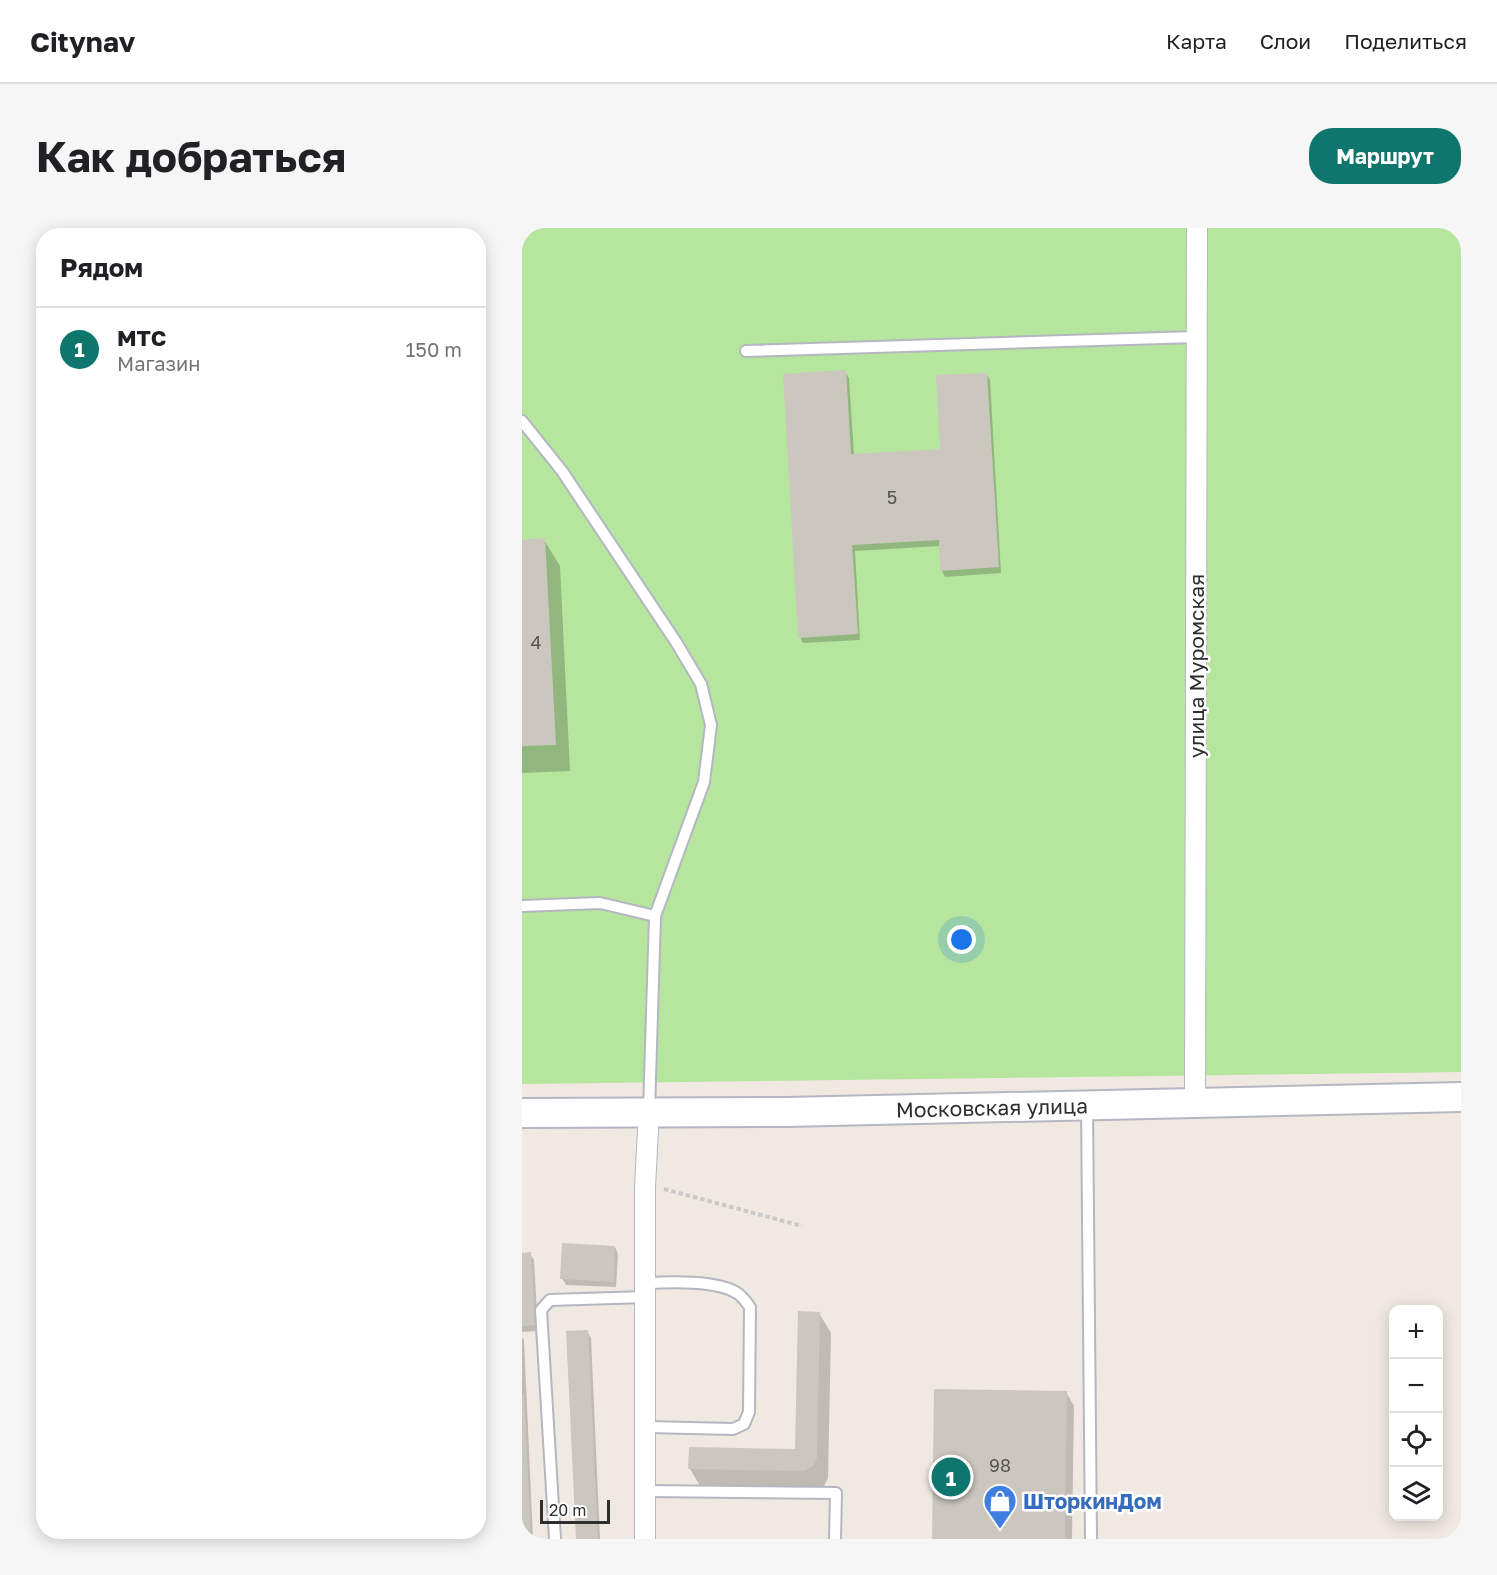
<!DOCTYPE html>
<html lang="ru">
<head>
<meta charset="utf-8">
<style>
	:root { --surface:#fff; --page:#f6f6f6; --text:#202124; --muted:#757577; --line:#e0e0e0; --accent:#0f766e }
	body { margin:0; font-family:"Golos Text",sans-serif; background:var(--page); color:var(--text) }
	.controls { position:absolute; right:18px; bottom:18px; display:grid; overflow:hidden; border-radius:12px; box-shadow:0 3px 15px #0003 }
	.controls button { width:54px; height:54px; display:grid; place-items:center; padding:0; border:0; border-bottom:2px solid var(--line); background:var(--surface); color:var(--text); font:30px sans-serif }
	.scale { position:absolute; left:18px; bottom:15px; width:70px; box-sizing:border-box; padding-left:6px; border:3px solid #2e2e2e; border-top:0; font-size:16px; line-height:21px; white-space:nowrap; color:#2e2e2e; -webkit-text-stroke:4px #fff; paint-order:stroke }
	.you { position:absolute; left:440px; top:712px; width:21px; height:21px; margin:-15px; border:4px solid #fff; border-radius:50%; background:#1a73e8; box-shadow:0 0 0 9px #1a73e833 }
	.badge { display:grid; place-items:center; width:39px; height:39px; border-radius:50%; background:var(--accent); color:#fff; font-size:20px; font-weight:700 }
	.pin { position:absolute; translate:-50% -50%; border:3px solid #fff; box-shadow:0 2px 6px #0006 }
	.list { margin:0; padding:0; list-style:none }
	h2 { display:flex; justify-content:space-between; align-items:center; height:78px; margin:0; padding:0 24px; font-size:26px }
	h2 small { font-size:20px; font-weight:400; color:var(--muted) }
	.list li { display:grid; grid-template-columns:39px 1fr auto; gap:18px; align-items:center; box-sizing:border-box; height:84px; padding:0 24px; border-top:2px solid var(--line) }
	.list b { display:block; font-size:22px; white-space:nowrap }
	.list p { margin:0; font-size:20px; white-space:nowrap; color:var(--muted) }
	.list em { font-size:20px; font-style:normal; color:var(--muted) }
	.icon { flex:none; width:33px; height:33px; fill:none; stroke:currentColor; stroke-width:2; stroke-linecap:round; stroke-linejoin:round }
	.map { position:relative; flex:none; width:939px; height:1311px; overflow:hidden; border-radius:24px }
	header { display:flex; align-items:center; gap:36px; box-sizing:border-box; height:84px; padding:0 30px; background:var(--surface); border-bottom:2px solid var(--line) }
	header strong { font-size:28px }
	nav { display:flex; gap:33px; margin-inline-start:auto; font-size:21px }
	.intro { display:flex; align-items:center; justify-content:space-between; box-sizing:border-box; height:144px; padding:0 36px }
	h1 { margin:0; font-size:42px }
	.button { padding:15px 27px; border-radius:24px; background:var(--accent); color:#fff; font-size:21px; font-weight:700 }
	main { display:flex; gap:36px; padding:0 36px }
	aside { flex:1; background:var(--surface); border-radius:24px; box-shadow:0 3px 15px #0003 }
	.map>svg:first-child { display:block }
	.green { fill:#b6e59e }
	.shadow { fill:#0003 }
	.building { fill:#cbc7bf }
	.lines { fill:none; stroke-linecap:round; stroke-linejoin:round }
	.service-casing { stroke:#b4b7c1; stroke-width:14 }
	.minor-casing { stroke:#b4b7c1; stroke-width:22 }
	.secondary-casing { stroke:#b4b7c1; stroke-width:32 }
	.path { stroke:#c9c9c9; stroke-width:4; stroke-dasharray:4.5 3; stroke-linecap:butt }
	.service { stroke:#fff; stroke-width:10 }
	.minor { stroke:#fff; stroke-width:20 }
	.secondary { stroke:#fff; stroke-width:28 }
	.labels { text-anchor:middle; dominant-baseline:central; stroke-width:5; stroke-linejoin:round; paint-order:stroke }
	.number-label { font-size:18px; fill:#555452 }
	.street-label { font-size:21px; fill:#2e2e2e; stroke:#fff }
	.shop-label { font-size:21px; font-weight:bold; fill:#366cbe; stroke:#fff; text-anchor:start }
</style>
</head>
<body>
<header>
<strong>Citynav</strong>
<nav><a>Карта</a><a>Слои</a><a>Поделиться</a></nav>
</header>
<div class="intro"><h1>Как добраться</h1><a class="button">Маршрут</a></div>
<main>
<aside>
<h2>Рядом<small></small></h2>
<ul class="list">
<li><span class="badge">1</span><div><b>МТС</b><p>Магазин</p></div><em>150 m</em></li>
</ul>
</aside>
<div class="map">
<svg width="939" height="1311" viewBox="0 0 939 1311">
	<rect width="100%" height="100%" fill="#efe9e1"/>
	<path class="green" d="M0,0H939V844L0,856Z"/>
	<path class="shadow" d="M323,144L327,150L332,227L420,222L464,146L468,152L479,345L423,349L420,343L418,318L333,323L338,412L281,415L278,409Z
		M22,312L38,338L48,543L0,545V313Z
		M93,1019L96,1026L94,1059L44,1057L40,1050Z
		M0,1026H8L12,1032L16,1103L0,1104Z
		M297,1085L309,1105L306,1250L302,1258L294,1263L180,1261L168,1241L275,1223Z
		M65,1103L69,1110L78,1311H56Z
		M0,1109L2,1112L11,1311H0Z
		M544,1164L552,1178L550,1311H412Z"/>
	<path class="building" d="M324,142L329,226L418,221L414,147L465,145L477,339L418,343L417,312L330,317L336,406L276,410L261,146Z
		M23,310L34,517L0,518V312Z
		M40,1015L93,1018L92,1054L38,1051Z
		M9,1024L13,1097L0,1098V1025Z
		M276,1083L298,1084L295,1229L291,1238L282,1243L166,1241L167,1219L273,1221Z
		M66,1102L76,1311H54L44,1103Z
		M412,1161L545,1163L543,1311H410Z
		M0,1166H2L9,1311H0Z"/>
	<g class="lines">
		<g class="service-casing">
			<path id="service" d="M224,123L674,109
				M0,193L40,243L154,414L179,456L189,497L182,554L133,688L127,883
				M0,678L78,675L133,688
				M565,879L569,1311
				M124,1199L211,1201L222,1196L227,1184L228,1079C224,1074 220,1068 215,1065C194,1052 149,1054 124,1055
				M123,1263L314,1265L313,1311
				M33,1311L19,1082L28,1072L124,1069"/>
		</g>
		<g class="minor-casing">
			<path id="minor" d="M673,875L675,0
				M123,1311V959L127,883"/>
		</g>
		<g class="secondary-casing">
			<g id="secondary">
				<path id="s1" d="M0,885L265,884L939,869"/>
			</g>
		</g>
		<path class="path" d="M142,961L280,998"/>
		<use href="#service" class="service"/>
		<use href="#minor" class="minor"/>
		<use href="#secondary" class="secondary"/>
	</g>
	<defs>
		<g id="shop-pin" transform="scale(1.725)"><path d="M0 17L-7.5 6A9.5 9.5 0 1 1 7.5 6Z" fill="#3f7fe0" stroke="#fff"/><path d="M-5-2.5h2.3a2.7 3.5 0 0 1 5.4 0H5L5.5 6h-11ZM-1.5-2.5h3a1.5 2.3 0 0 0-3 0Z" fill="#fff"/></g>
	</defs>
	<g fill-rule="evenodd">
		<use href="#shop-pin" x="478" y="1273"/>
	</g>
	<g class="labels">
		<g class="number-label">
			<text x="370" y="269">5</text>
			<text x="14" y="414">4</text>
			<text x="478" y="1237">98</text>
		</g>
		<g class="street-label">
			<text transform="translate(674 438) rotate(-90)">улица Муромская</text>
			<text stroke="none"><textPath href="#s1" startOffset="470">Московская улица</textPath></text>
		</g>
		<g class="shop-label">
			<text x="501" y="1273">ШторкинДом</text>
		</g>
	</g>
</svg>
<div class="controls">
<button>+</button>
<button>−</button>
<button><svg class="icon" aria-label="locate" viewBox="0 0 24 24"><circle cx="12" cy="12" r="6"/><path d="M12 2v4M12 18v4M2 12h4M18 12h4"/></svg></button>
<button><svg class="icon" aria-label="layers" viewBox="0 0 24 24"><path d="M12 4l9 5-9 5-9-5zM3 14l9 5 9-5"/></svg></button>
</div>
<div class="scale">20 m</div>
<div class="you"></div>
<div class="pin badge" style="left:429px;top:1249px">1</div>
</div>
</main>
</body>
</html>
